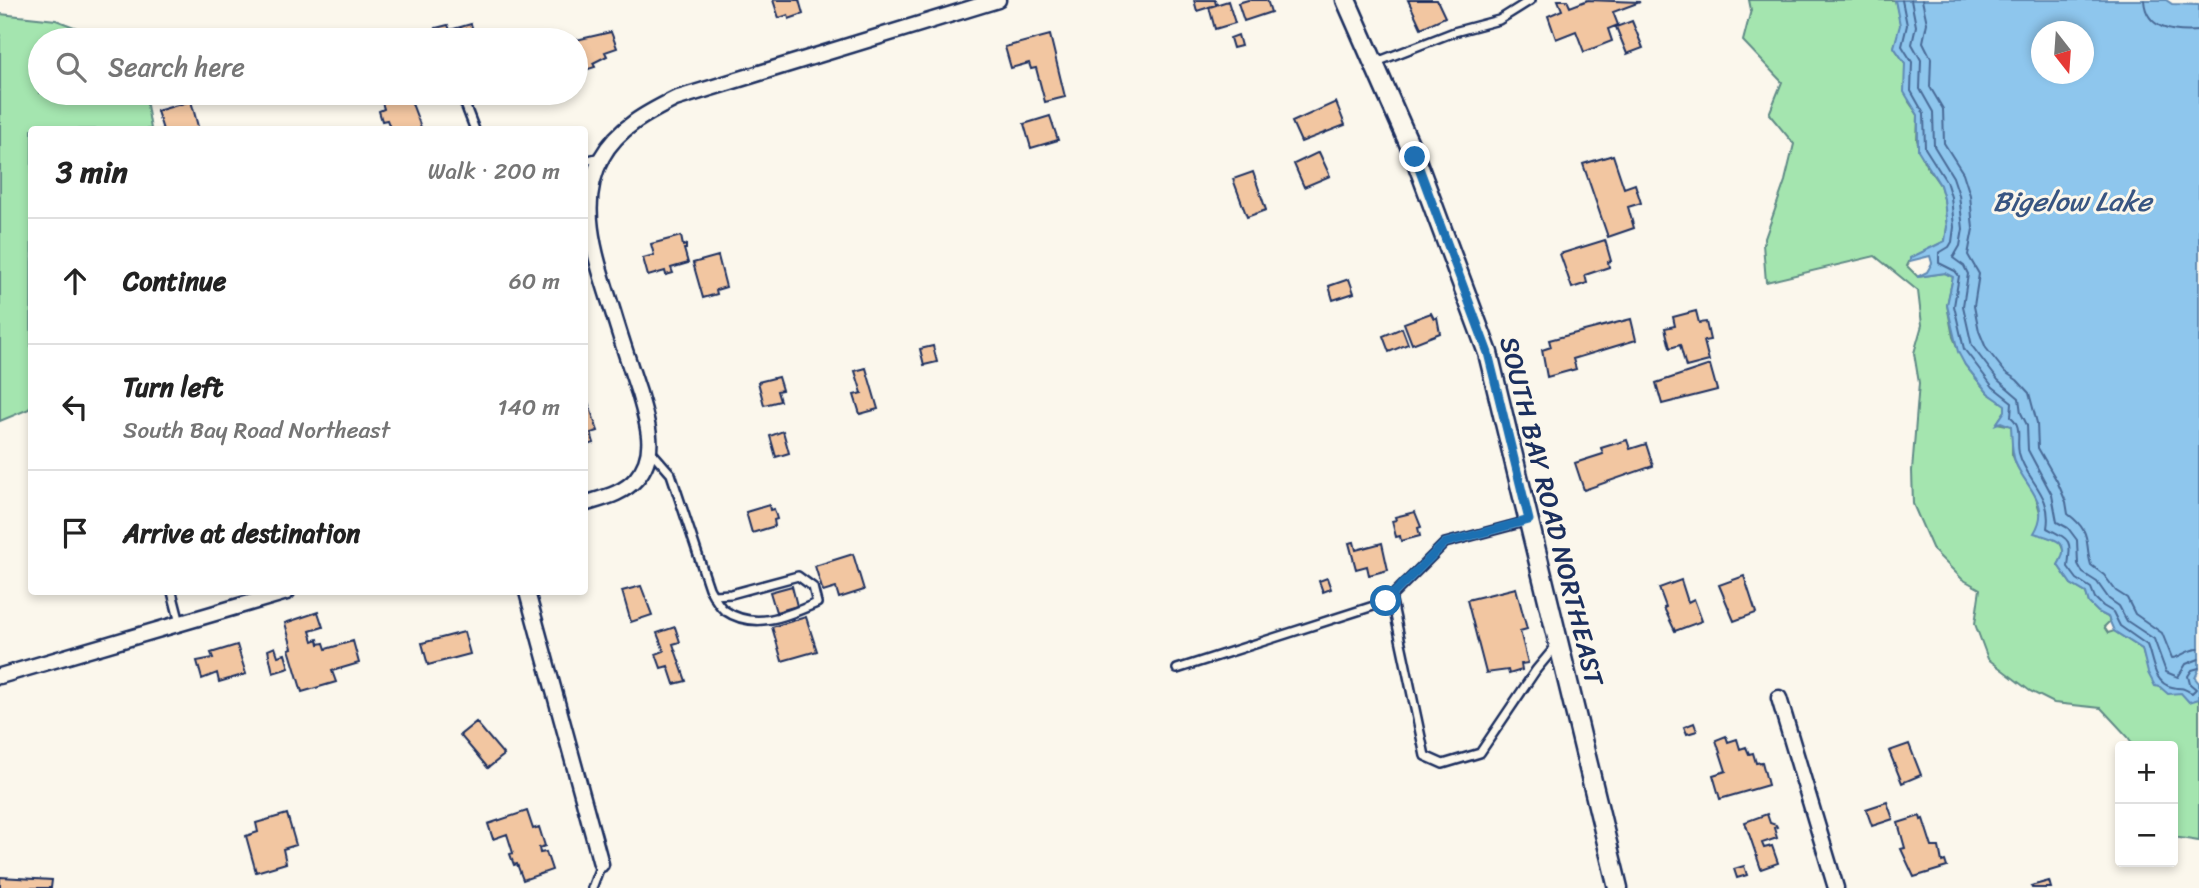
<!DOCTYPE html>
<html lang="en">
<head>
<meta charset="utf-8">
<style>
	:root { --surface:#fff; --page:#f6f6f6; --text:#222; --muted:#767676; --line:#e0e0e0 }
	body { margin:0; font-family:Sriracha,sans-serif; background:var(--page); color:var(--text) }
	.controls { position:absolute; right:21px; bottom:21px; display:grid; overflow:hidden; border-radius:7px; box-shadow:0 4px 10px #0003 }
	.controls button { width:63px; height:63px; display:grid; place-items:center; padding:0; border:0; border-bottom:2px solid var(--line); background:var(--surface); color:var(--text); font:35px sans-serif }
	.compass { position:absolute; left:2031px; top:21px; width:63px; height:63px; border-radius:50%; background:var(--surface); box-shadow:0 4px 10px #0003; rotate:163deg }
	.stop { position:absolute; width:21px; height:21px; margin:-16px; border:5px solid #1f6fb2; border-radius:50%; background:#fff }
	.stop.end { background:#1f6fb2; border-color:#fff; box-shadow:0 2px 7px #0008 }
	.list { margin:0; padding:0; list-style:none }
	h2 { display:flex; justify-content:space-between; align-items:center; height:91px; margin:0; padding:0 28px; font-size:30px }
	h2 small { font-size:23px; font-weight:400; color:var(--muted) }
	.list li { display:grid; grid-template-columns:46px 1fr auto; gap:21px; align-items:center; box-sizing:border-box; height:126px; padding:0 28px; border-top:2px solid var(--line) }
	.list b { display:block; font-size:26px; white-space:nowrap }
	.list p { margin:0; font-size:23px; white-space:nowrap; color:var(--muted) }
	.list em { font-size:23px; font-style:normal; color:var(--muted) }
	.icon { flex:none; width:38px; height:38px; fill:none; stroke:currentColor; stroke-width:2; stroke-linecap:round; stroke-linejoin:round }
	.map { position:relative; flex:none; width:2199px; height:888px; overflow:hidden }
	.search { position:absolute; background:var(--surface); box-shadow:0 4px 10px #0003; left:28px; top:28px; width:560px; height:77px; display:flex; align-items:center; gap:18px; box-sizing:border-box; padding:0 24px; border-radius:38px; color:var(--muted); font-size:26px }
	.panel { position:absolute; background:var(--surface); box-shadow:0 4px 10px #0003; left:28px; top:126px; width:560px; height:469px; border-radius:7px }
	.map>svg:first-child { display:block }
	.green { fill:#a4e5af; stroke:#608a86; stroke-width:2 }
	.water { fill:#8ec6ed; stroke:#608ab4; stroke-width:2; fill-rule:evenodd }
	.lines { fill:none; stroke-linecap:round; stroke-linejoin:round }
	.shore { stroke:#496b97; stroke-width:2 }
	.building { fill:#f2c6a1; stroke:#1b2f5e; stroke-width:2 }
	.service-casing { stroke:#1b2f5e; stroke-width:12 }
	.minor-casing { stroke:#1b2f5e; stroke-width:19 }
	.tertiary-casing { stroke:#1b2f5e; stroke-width:23 }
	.service { stroke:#fbf7ec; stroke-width:7 }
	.minor { stroke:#fbf7ec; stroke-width:14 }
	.tertiary { stroke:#fbf7ec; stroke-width:18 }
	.route { stroke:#1f6fb2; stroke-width:9 }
	.labels { text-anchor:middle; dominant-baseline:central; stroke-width:6; stroke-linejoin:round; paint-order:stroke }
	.street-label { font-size:26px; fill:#1b2f5e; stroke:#fbf7ec }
	.water-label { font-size:28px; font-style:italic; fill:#385582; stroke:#fbf7ec }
</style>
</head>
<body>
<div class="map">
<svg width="2199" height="888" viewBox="0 0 2199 888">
	<rect width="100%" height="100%" fill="#fbf7ec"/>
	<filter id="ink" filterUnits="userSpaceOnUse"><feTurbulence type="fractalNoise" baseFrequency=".0143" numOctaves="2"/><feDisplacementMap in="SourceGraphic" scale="14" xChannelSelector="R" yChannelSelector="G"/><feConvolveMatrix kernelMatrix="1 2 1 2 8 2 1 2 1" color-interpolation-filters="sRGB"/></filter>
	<g filter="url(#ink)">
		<path class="green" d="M1749,0H1895L1901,25L1894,47L1905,63L1909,102L1918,115L1917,140L1924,162L1940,185L1944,199L1947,227L1945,241L1911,258L1907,266L1918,277L1945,273L1953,277L1947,305L1953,337L1965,365L1988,393L2006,405L2005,411L1997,423L2012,426V454L2018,468L2034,491L2047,537L2057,539C2065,549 2065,554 2058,565L2071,584L2086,593L2089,603L2098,612L2108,617L2110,621L2104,627L2108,633L2114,631L2142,649C2153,693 2162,684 2199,699V841L2173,837V746H2134L2128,737L2101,708L2054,703L2030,691L1988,659L1975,624L1980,589L1962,579L1933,550L1913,504L1912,471L1919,383L1914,353L1922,325L1918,291L1875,256L1766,282L1763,244L1785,181L1794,144L1769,114L1782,82L1743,41L1751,10Z
			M0,14L56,20L108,40H40V93H145L151,129L32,130L31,405L29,409L0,421Z"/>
		<path class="water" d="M1895,0H2166L2172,4L2199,5V669L2195,678L2199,683V699L2189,702L2181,693L2168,694L2160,687L2155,686L2148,673L2142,649L2114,631L2108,617L2098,612L2089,603L2086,593L2071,584L2058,565C2073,540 2053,539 2034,533C2052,504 2027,489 2016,464C2011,452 2012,440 2011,426L2001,422L1996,424L2005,411V405L1988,393L1965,365L1958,352L1947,305L1953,277L1945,273L1917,277L1927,272L1932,263L1930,256L1910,261V258L1945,241L1947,227L1944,199L1940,185L1918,150V115L1904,92L1905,63L1894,47L1900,25ZM2042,32H2084V74H2042Z"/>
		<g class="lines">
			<path class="shore" d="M1902,0L1907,25L1902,46L1912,62L1911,91L1924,114L1925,148L1946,181L1951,197L1954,227L1952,242L1949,247L1939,253V263L1955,271L1959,276L1954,306L1964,349L1993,387L2012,402L2011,417C2023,427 2016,439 2019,453C2026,481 2053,494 2047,528C2072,541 2071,539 2068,567L2077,579L2091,588L2095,598L2103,606L2113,612L2120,626L2147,645C2153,659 2153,683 2172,687C2186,690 2179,686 2192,693L2196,689L2190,684L2188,676L2192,670L2199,668
				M1911,0L1916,26L1912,44L1921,60L1920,89L1933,112L1934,146L1953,177L1959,195L1963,229L1960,246L1953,258L1964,266L1968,274L1963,306L1972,346L1998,380L2019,398L2021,413L2027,425L2028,450L2052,495L2057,522L2068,528L2077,540L2078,564L2083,573L2097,582L2109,599L2119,606L2127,621L2154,639L2166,672L2178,677L2186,664L2199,659
				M1922,0L1927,23L1923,42L1931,58L1930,87L1943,109L1944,143L1963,173L1970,195L1973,229L1968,255L1979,274L1974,306L1979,331L1986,348L2005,372L2017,380L2029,393L2037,423L2038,448L2057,481L2066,502L2068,514C2093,533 2084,541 2091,565L2104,575L2116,591L2127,598L2135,614L2162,633L2172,658C2180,658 2187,649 2199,649
				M2144,0C2146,30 2175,33 2199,31"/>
		</g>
		<path class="building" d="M773,0H799L803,14L789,19L788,15L779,18Z
			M1194,0H1215L1216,5L1197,11Z
			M1248,0H1267L1271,12L1244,21L1238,3Z
			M1408,0H1437L1445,17L1421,28Z
			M1558,0H1567L1570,7L1588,0L1640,2L1613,12L1618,25L1608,29L1612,41L1584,52L1576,31L1556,39L1548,16L1562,10Z
			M1228,1L1235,23L1215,29L1209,7Z
			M1632,21L1643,48L1627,54L1616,27Z
			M471,24L476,40H407L406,37L418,33L419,39L438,34L436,28L448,25L450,30Z
			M611,32L617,48L605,52L607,56L593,63L595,67L576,73V40Z
			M1050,35L1065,97L1045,102L1036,68L1031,69L1029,63L1011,68L1005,47Z
			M1238,35L1241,46L1233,48L1230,38Z
			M286,93H304L305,94L291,101Z
			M398,93H408L422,130H391L387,120L382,121L379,111L384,109L381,99Z
			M191,101L199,130H163L157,111Z
			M1336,102L1345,125L1301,142L1292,122Z
			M1050,116L1058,140L1031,148L1024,124Z
			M1319,152L1330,176L1304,187L1294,164Z
			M1613,155L1624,188L1635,184L1641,203L1628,207L1634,228L1608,237L1583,164Z
			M1253,172L1266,210L1247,217L1233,179Z
			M681,236L683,246L686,245V249H684L688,263L671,268L673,273L666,275L665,271L648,276L643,258L654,255L651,244Z
			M1605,240L1611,261L1608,262L1609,267L1585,275L1587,283L1572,288L1560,254Z
			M718,256L726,287L716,290L717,294L703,298L693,263Z
			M1349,279L1354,293L1333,300L1329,286Z
			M1696,311L1699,323L1706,322L1710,340L1704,341L1709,361L1686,367L1680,345L1670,348L1665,328L1675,326L1673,317Z
			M1431,313L1434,319L1437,317L1440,333L1412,344L1404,323Z
			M1631,319L1636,340L1573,359L1576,369L1547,377L1542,350L1551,347L1549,340Z
			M1402,328L1408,344L1389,352L1383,336Z
			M933,346L937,362L924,365L920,349Z
			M1710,365L1717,390L1662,404L1656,383Z
			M866,368L878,409L860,414L854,395L862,393L855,371Z
			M778,377L782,390L777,391L780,401L764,405L758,382Z
			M588,402L598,431L591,433L594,443L584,446V403Z
			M783,431L789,453L776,457L770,436Z
			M1627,440L1630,449L1646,444L1653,466L1584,490L1575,463L1603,454L1601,448Z
			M769,505L770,510L774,509L777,519L774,520L775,526L752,533L746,512Z
			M1415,512L1421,527L1418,528L1420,536L1401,541L1400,536L1396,537L1392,521L1396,520L1395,517Z
			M1354,542L1356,550L1382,543L1388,570L1369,575L1367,566L1356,569L1349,543Z
			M853,554L864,590L839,598L836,588L823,592L815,566Z
			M1744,576L1756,613L1734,621L1719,585Z
			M1327,578L1331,589L1323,592L1319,581Z
			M1681,580L1688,602L1694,599L1702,621L1675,631L1664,608L1666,607L1659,588Z
			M641,586L652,615L631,622L622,591Z
			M792,586L797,606L776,612L770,592Z
			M1516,588L1527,629L1520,631L1528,663L1521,664L1522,670L1509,674L1508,670L1486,673L1467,600Z
			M318,612L323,627L310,631L313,641L318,639L319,644L324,643L326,649L353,641L359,663L332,671L336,682L302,692L289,649L292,648L285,623Z
			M806,617L817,651L782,661L772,627Z
			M675,627L680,642L673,644L686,681L674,684L668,666L661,668L656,654L664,651L657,633Z
			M464,632L470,654L428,665L422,643Z
			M237,645L246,674L219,682L217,673L202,679L197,661L213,658L211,653Z
			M275,647L278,656L285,654L289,668L273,673L268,650Z
			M476,722L504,755L488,768L460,735Z
			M1694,723L1697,731L1687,734L1684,727Z
			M1726,736L1728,742L1737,739L1740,749L1746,747L1749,754L1753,753L1756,763L1762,762L1768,785L1720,799L1713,775L1726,771L1716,740Z
			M1909,744L1921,775L1902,783L1889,751Z
			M1887,802L1893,819L1872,826L1866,809Z
			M527,811L533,829L539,827L545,846L539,848L540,853L546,852L552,870L523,880L517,864L514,865L510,854L513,853L507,834L493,839L488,824Z
			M287,814L296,845L283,849L286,863L256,872L246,836L258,832L256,823Z
			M1767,814L1770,823L1776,825L1777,827L1774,828L1777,838L1762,843L1764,848L1772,846L1778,863L1761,869L1745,822Z
			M1920,816L1921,820L1923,819L1932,847H1939L1942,862L1945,861L1947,867L1914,877L1901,849L1905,848L1898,823Z
			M1744,866L1747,875L1737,878L1734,869Z
			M0,877L52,880L51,888H0Z
			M2049,881L2051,888H2032L2031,886Z"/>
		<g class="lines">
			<g class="service-casing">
				<path id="service" d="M1374,63L1454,32L1499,20L1531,0
					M461,94L475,130
					M584,161L601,157
					M650,450L671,474L709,588C713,595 718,605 724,610C754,631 787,616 817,603L813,587L798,576L731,594L713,595
					M172,592L180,623
					M1391,596L1425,756L1443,764L1480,753L1536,670L1556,646
					M1177,669L1386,602L1445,543L1528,521
					M592,888L601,864"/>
			</g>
			<g class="minor-casing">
				<path id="minor" d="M584,504C603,498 623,494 636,479C659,453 647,422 639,393C630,366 621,339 613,312C598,264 575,206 602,157C618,128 647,113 675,99L998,0
					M527,592L601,864
					M0,676L287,592
					M1779,698L1836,888"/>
			</g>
			<g class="tertiary-casing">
				<path id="tertiary" d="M1346,0L1415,157L1488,353L1618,888"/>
			</g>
			<use href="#service" class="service"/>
			<use href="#minor" class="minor"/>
			<use href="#tertiary" class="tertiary"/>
		</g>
	</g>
	<g class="lines" filter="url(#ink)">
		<path class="route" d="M1386,601L1445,543L1529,520L1488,353L1415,157"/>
	</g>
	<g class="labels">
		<g class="street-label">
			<text transform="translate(1552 511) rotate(76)">SOUTH BAY ROAD NORTHEAST</text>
		</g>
		<g class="water-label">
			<text x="2072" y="201">Bigelow Lake</text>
		</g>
	</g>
</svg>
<div class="controls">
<button>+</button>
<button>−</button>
</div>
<svg class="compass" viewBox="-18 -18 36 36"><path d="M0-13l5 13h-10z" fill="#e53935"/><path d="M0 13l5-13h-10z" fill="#767676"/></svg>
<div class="stop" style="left:1386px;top:601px"></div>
<div class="stop end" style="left:1415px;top:157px"></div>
<div class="search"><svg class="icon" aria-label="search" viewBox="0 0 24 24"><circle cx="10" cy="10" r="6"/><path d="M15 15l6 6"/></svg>Search here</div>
<section class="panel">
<h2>3 min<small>Walk · 200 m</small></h2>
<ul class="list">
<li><svg class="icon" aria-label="ahead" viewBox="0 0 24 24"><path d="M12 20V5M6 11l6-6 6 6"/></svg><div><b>Continue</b></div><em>60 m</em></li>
<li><svg class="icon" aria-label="left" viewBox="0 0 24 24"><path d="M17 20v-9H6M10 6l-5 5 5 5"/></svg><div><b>Turn left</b><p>South Bay Road Northeast</p></div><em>140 m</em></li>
<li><svg class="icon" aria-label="arrive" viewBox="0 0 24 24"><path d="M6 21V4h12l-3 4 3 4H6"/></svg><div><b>Arrive at destination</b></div></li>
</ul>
</section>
</div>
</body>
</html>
